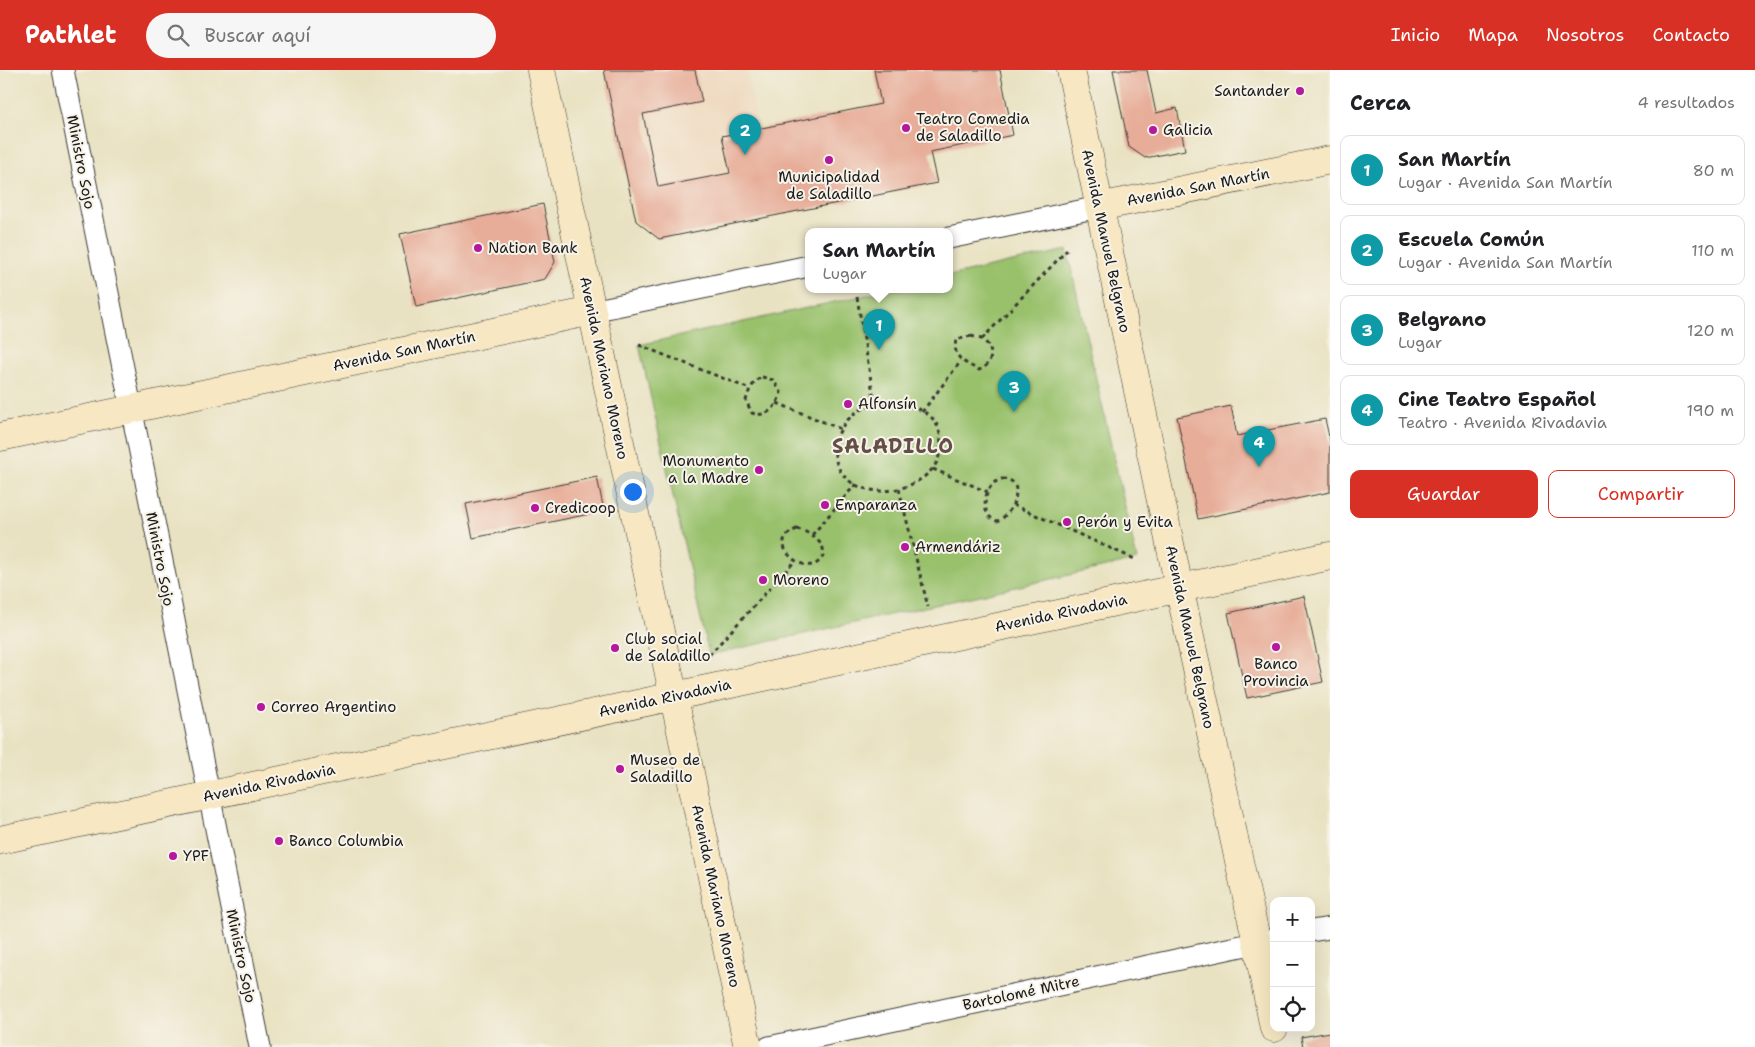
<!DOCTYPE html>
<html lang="es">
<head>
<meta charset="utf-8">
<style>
	:root { --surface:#fff; --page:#f6f6f6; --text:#202124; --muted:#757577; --line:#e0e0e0; --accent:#d93025 }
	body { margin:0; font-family:"Shantell Sans",sans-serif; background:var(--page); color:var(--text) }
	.controls { position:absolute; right:15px; bottom:15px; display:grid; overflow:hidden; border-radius:10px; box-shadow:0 5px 20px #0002 }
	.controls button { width:45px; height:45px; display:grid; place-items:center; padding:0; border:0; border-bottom:1px solid var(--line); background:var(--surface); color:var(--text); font:25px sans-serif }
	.you { position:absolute; left:632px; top:421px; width:18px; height:18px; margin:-12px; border:4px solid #fff; border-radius:50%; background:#1a73e8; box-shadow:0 0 0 8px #1a73e833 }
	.badge { display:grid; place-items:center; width:32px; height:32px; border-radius:50%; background:var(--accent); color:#fff; font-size:16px; font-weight:700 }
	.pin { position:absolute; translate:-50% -41px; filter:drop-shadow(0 1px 2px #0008) }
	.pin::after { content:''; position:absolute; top:26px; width:18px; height:15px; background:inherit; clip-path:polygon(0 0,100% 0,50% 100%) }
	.popup { position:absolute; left:805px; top:158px; width:148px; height:65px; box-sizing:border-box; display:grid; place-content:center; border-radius:10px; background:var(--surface); filter:drop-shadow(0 1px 4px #0005); font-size:16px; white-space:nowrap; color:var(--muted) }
	.popup b { font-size:19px; color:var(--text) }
	.popup::after { content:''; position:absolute; left:50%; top:100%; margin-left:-10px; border:10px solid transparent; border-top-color:var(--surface) }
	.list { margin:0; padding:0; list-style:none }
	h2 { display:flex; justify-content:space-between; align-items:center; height:65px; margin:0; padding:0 20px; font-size:21px }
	h2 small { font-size:16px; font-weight:400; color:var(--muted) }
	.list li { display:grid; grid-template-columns:32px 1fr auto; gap:15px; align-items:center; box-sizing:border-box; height:70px; margin:0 10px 10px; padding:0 10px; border:1px solid var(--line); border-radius:10px }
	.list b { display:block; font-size:19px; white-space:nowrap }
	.list p { margin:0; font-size:16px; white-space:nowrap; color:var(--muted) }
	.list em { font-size:16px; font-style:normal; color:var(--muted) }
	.actions { display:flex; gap:10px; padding:15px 20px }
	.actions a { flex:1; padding:11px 0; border:1px solid var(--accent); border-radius:10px; text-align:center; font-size:18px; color:var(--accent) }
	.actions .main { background:var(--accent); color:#fff }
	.icon { flex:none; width:28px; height:28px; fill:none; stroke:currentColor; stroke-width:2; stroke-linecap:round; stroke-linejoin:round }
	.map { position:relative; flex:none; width:1330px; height:977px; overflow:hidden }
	header { display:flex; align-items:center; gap:30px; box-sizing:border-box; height:70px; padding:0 25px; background:var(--accent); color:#fff }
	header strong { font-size:24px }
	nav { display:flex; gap:28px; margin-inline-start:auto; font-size:18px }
	.search { width:350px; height:45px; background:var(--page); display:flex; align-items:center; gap:12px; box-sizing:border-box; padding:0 18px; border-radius:28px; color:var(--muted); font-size:19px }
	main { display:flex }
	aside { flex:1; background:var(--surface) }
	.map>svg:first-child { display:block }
	.built { fill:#eed7bb }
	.green { fill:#99c16c; stroke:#5a6e44 }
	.building { fill:#e7ad99 }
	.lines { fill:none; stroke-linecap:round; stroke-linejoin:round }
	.minor-casing { stroke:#3b3a35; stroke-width:23 }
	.secondary-casing { stroke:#3b3a35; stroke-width:29 }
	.path { stroke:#3b3a35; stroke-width:3; stroke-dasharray:4 4; stroke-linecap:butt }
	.minor { stroke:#fff; stroke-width:21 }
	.secondary { stroke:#f7e8c3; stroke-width:28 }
	.poi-dot { fill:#b5179e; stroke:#f7f3e8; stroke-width:2 }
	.labels { text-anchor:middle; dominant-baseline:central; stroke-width:4; stroke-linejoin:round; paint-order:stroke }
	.poi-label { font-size:15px; fill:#1c1c1c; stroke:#f7f3e8; text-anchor:start }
	.street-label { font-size:15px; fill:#1c1c1c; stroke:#f7f3e8 }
	.district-label { font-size:20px; font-weight:bold; letter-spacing:1px; fill:#634f48; stroke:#f7f3e8 }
</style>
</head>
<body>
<header>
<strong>Pathlet</strong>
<div class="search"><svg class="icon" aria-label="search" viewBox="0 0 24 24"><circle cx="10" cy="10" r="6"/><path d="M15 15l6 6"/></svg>Buscar aquí</div>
<nav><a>Inicio</a><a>Mapa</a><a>Nosotros</a><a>Contacto</a></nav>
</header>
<main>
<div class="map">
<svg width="1330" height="977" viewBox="0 0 1330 977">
	<rect width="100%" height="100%" fill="#f7f3e8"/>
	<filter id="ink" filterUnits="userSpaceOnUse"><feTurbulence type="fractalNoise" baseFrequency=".02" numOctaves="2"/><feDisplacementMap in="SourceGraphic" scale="10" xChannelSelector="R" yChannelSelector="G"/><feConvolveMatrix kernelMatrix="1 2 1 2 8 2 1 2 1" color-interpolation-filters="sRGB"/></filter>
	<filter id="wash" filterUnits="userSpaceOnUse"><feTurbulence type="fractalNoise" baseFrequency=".0096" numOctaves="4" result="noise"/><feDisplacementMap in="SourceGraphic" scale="20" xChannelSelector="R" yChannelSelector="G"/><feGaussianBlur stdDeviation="1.12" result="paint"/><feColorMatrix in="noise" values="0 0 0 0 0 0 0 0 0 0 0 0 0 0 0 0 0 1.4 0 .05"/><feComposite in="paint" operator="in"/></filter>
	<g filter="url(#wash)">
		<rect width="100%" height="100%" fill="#e9e2c2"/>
		<path class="built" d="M604,0H746L776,144L659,169L636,151Z"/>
		<path class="green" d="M1067,180L1137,490L709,585L639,275L893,219H949V206Z"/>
		<g id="blocks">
			<path class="building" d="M604,0H695L702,32L643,44L658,117L730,103L722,66L881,34L874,0H1000L1013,65L930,82L937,113L659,169L636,151Z
				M1113,0H1147L1156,43L1177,38L1185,80L1145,88L1129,77Z
				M543,134L555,192L545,209L416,237L400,164Z
				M1231,336L1237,366L1325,349L1330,371V422L1198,449L1177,347Z
				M597,407L604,441L473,468L466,434Z
				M1304,526L1323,612L1247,628L1228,543Z
				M1330,962V977H1303L1301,967Z"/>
		</g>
	</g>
	<g filter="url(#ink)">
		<use href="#blocks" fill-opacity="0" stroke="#3b3a35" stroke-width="1"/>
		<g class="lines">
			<g class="minor-casing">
				<path id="minor" d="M63,0L260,977
					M949,168L1099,137
					M592,241L809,196
					M1311,861L1330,858
					M769,977L1274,869"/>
			</g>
			<g class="secondary-casing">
				<path id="secondary" d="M541,0L748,977
					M1071,0L1179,517L1257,873L1274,958
					M1099,137L1330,90
					M0,367L592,241
					M0,770L1330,486"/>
			</g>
			<path class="path" d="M857,227L875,335
				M971,266C975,267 980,268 983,270C995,279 993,295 979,300C965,293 952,288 956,270Z
				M982,269L1067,180
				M639,275L750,319
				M762,307L773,310L781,322C777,337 768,348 752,343L746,331C748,321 753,312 762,307Z
				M777,333L841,359
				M886,333C894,334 902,334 909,336C916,337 927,343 932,348C944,360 943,386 933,398C920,415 892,424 871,420C830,413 823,369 854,344C863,337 876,335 886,333Z
				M922,342L961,291
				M933,399L988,422
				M1002,409C1028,408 1013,446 997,451C980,446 983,422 995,412C995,412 1002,409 1002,409Z
				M899,419L928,537
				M1013,435L1137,490
				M797,459C812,462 835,480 817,493C801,504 764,471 797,459Z
				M812,465L856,414
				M709,585L795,491"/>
			<use href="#minor" class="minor"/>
			<use href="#secondary" class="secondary"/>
		</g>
	</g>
	<g class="poi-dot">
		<circle cx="1300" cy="21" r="5"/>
		<circle cx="906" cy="58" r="5"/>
		<circle cx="1153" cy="60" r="5"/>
		<circle cx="829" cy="90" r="5"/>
		<circle cx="478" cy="178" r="5"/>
		<circle cx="848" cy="334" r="5"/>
		<circle cx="759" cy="400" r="5"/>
		<circle cx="825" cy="435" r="5"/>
		<circle cx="535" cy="438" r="5"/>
		<circle cx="1067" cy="452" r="5"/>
		<circle cx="905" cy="477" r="5"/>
		<circle cx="763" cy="510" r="5"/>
		<circle cx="1276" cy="577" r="5"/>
		<circle cx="615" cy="578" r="5"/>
		<circle cx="261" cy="637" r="5"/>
		<circle cx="620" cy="699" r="5"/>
		<circle cx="279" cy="771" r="5"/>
		<circle cx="173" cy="786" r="5"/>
	</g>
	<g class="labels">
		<g class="poi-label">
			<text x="1290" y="21" text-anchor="end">Santander</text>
			<text x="916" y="49">Teatro Comedia<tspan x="916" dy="17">de Saladillo</tspan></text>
			<text x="1163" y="60">Galicia</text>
			<text x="829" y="107" text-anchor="middle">Municipalidad<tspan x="829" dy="17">de Saladillo</tspan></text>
			<text x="488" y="178">Nation Bank</text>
			<text x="858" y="334">Alfonsín</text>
			<text x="749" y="391" text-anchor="end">Monumento<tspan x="749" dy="17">a la Madre</tspan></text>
			<text x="835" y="435">Emparanza</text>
			<text x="545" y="438">Credicoop</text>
			<text x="1077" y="452">Perón y Evita</text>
			<text x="915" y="477">Armendáriz</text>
			<text x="773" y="510">Moreno</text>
			<text x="625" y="569">Club social<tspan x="625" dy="17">de Saladillo</tspan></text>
			<text x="1276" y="594" text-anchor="middle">Banco<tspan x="1276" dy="17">Provincia</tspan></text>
			<text x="271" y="637">Correo Argentino</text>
			<text x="630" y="690">Museo de<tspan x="630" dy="17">Saladillo</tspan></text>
			<text x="289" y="771">Banco Columbia</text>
			<text x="183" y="786">YPF</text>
		</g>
		<g class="street-label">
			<text transform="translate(81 92) rotate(79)">Ministro Sojo</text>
			<text transform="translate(1198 117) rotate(-11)">Avenida San Martín</text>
			<text transform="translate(1106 171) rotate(78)">Avenida Manuel Belgrano</text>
			<text transform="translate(404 281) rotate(-12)">Avenida San Martín</text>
			<text transform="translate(604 298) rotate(78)">Avenida Mariano Moreno</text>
			<text transform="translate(160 489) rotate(79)">Ministro Sojo</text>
			<text transform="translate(1061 543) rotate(-12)">Avenida Rivadavia</text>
			<text transform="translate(1190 567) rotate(78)">Avenida Manuel Belgrano</text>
			<text transform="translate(665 628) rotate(-12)">Avenida Rivadavia</text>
			<text transform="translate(269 713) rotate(-12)">Avenida Rivadavia</text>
			<text transform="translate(716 826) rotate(78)">Avenida Mariano Moreno</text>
			<text transform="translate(241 886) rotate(78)">Ministro Sojo</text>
			<text transform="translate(1021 923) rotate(-12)">Bartolomé Mitre</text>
		</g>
		<g class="district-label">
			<text x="893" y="376">SALADILLO</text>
		</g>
	</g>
</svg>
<div class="controls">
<button>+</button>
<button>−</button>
<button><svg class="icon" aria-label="locate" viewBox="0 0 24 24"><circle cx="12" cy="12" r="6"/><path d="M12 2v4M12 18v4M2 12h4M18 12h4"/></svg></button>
</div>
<div class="you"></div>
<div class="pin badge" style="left:879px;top:280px;background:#0f9aa8">1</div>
<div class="popup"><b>San Martín</b>Lugar</div>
<div class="pin badge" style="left:745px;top:85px;background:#0f9aa8">2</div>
<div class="pin badge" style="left:1014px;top:342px;background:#0f9aa8">3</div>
<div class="pin badge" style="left:1259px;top:397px;background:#0f9aa8">4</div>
</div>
<aside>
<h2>Cerca<small>4 resultados</small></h2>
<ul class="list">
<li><span class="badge" style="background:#0f9aa8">1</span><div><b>San Martín</b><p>Lugar · Avenida San Martín</p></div><em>80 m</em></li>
<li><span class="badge" style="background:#0f9aa8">2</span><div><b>Escuela Común</b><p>Lugar · Avenida San Martín</p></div><em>110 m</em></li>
<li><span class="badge" style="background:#0f9aa8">3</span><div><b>Belgrano</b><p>Lugar</p></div><em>120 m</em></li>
<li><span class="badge" style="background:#0f9aa8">4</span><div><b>Cine Teatro Español</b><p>Teatro · Avenida Rivadavia</p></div><em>190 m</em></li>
</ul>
<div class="actions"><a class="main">Guardar</a><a>Compartir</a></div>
</aside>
</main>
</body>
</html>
